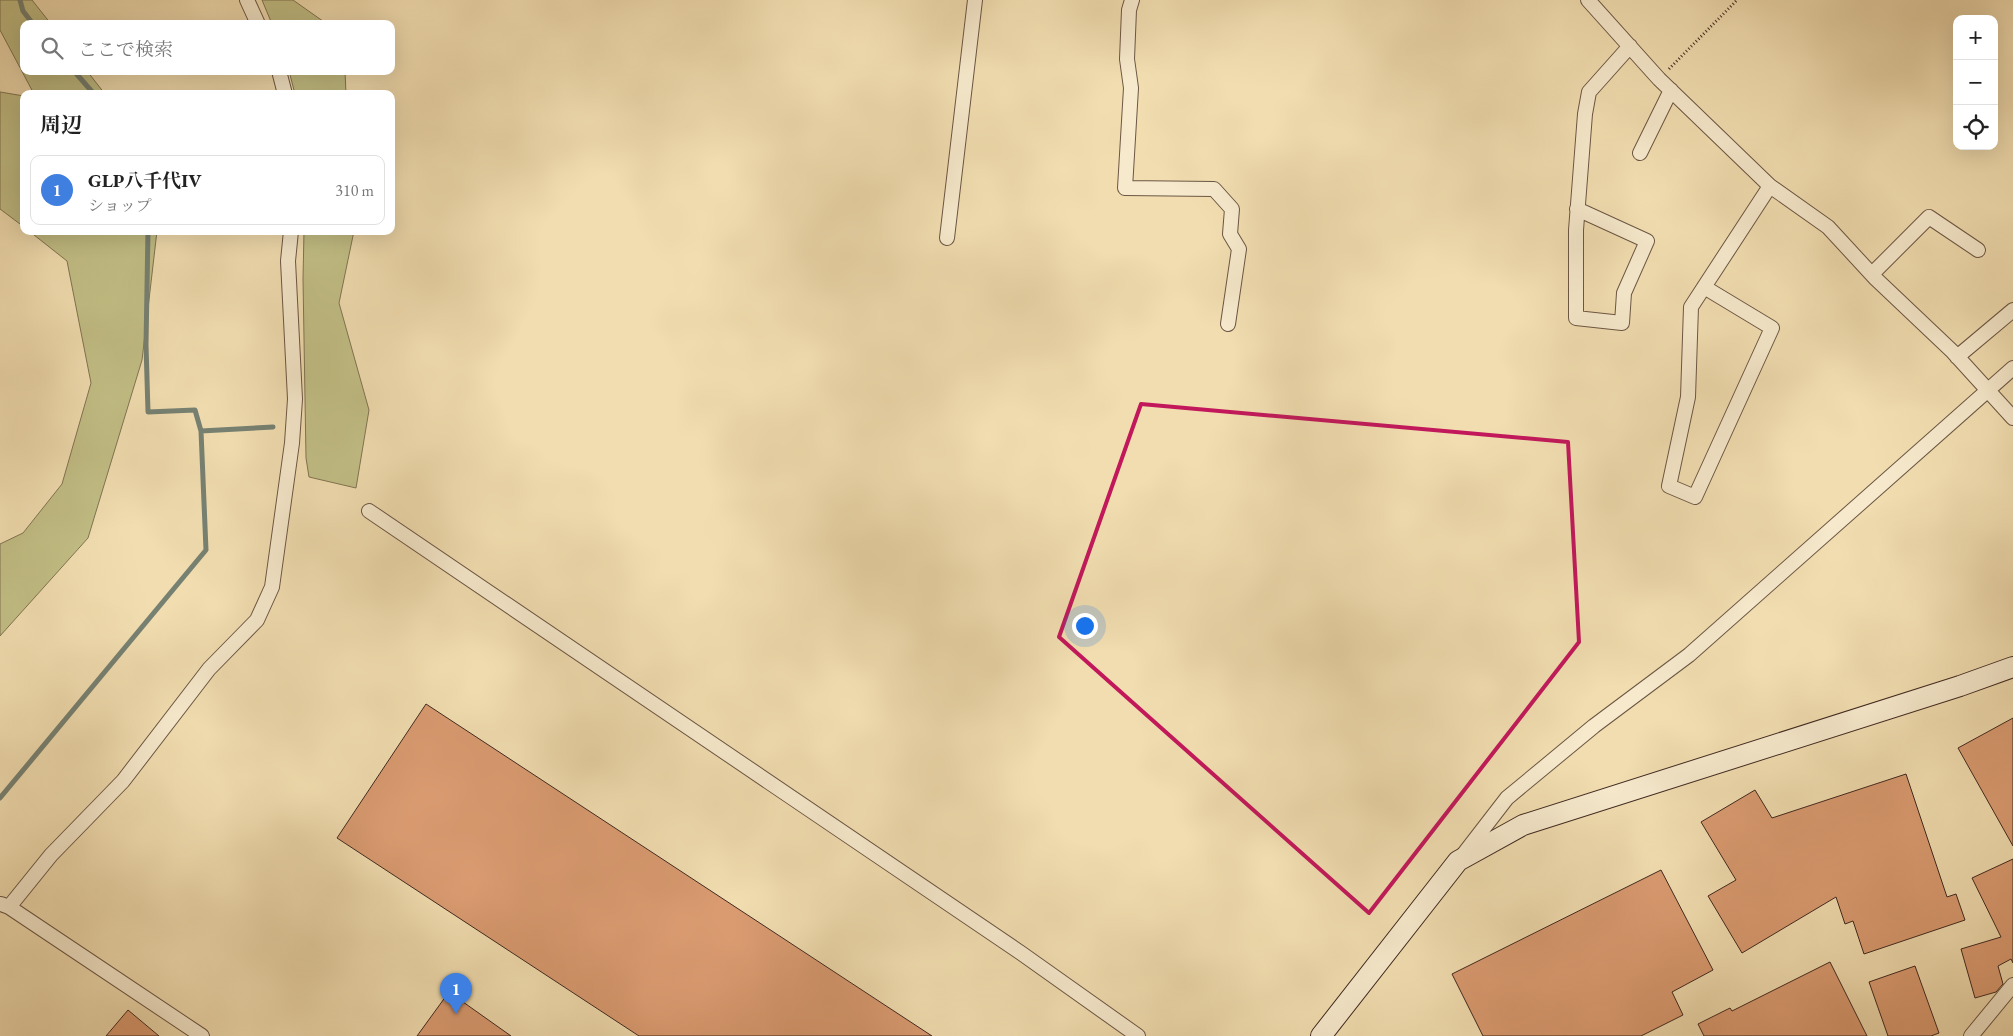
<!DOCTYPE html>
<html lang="ja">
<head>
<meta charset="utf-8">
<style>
	:root { --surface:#fff; --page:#f2f2f2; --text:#222; --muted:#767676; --line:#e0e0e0; --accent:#8f2418 }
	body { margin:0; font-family:"EB Garamond","Noto Serif JP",serif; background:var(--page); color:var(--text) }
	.controls { position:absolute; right:15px; top:15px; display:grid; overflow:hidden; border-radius:10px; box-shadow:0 5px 20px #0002 }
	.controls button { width:45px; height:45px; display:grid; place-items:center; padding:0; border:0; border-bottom:1px solid var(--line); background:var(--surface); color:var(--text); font:25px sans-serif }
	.you { position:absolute; left:1084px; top:625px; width:18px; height:18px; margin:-12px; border:4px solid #fff; border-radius:50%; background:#1a73e8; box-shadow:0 0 0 8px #1a73e833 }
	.badge { display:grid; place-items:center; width:32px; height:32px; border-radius:50%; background:var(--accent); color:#fff; font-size:16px; font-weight:700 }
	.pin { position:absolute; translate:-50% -41px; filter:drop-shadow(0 1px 2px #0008) }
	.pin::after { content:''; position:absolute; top:26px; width:18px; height:15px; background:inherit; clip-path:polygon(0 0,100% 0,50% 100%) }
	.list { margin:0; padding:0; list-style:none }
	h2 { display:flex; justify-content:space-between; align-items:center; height:65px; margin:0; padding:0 20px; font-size:21px }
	h2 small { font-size:16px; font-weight:400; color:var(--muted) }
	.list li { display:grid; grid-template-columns:32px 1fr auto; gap:15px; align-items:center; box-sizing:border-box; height:70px; margin:0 10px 10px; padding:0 10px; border:1px solid var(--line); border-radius:10px }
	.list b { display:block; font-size:19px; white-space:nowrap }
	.list p { margin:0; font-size:16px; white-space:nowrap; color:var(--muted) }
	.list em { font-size:16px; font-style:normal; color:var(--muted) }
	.icon { flex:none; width:28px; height:28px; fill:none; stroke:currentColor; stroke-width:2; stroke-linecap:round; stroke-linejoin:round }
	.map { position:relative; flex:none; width:2013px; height:1036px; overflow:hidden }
	.search { position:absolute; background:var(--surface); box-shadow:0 5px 20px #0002; left:20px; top:20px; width:375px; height:55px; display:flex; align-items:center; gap:12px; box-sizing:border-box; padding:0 18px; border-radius:10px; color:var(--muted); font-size:19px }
	.panel { position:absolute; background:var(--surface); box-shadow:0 5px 20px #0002; left:20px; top:90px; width:375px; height:145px; border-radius:10px }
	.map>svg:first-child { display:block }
	.green { fill:#c2bf86; stroke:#817453 }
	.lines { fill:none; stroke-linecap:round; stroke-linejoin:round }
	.stream { stroke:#778172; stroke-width:5 }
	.building { fill:#da9b71; stroke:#402920 }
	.street-casing { stroke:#6c5644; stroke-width:16 }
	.secondary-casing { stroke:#402920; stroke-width:22 }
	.path { stroke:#402920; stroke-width:3; stroke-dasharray:1 2.5; stroke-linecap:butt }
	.street { stroke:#f6e9cc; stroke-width:14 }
	.secondary { stroke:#f6e9cc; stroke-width:20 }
	.marked { fill:none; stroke:#c2185b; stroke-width:4; stroke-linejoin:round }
</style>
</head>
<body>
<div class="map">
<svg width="2013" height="1036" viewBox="0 0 2013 1036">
	<rect width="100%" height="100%" fill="#f1ddb0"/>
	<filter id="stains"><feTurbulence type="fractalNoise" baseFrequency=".004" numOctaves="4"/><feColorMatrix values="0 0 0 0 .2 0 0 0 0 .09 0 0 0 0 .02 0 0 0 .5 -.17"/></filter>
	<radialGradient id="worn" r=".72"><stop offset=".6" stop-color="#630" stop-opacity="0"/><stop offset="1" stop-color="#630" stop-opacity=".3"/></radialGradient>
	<path class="green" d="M0,0H32L51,24H24V71H87L105,94H34L0,30Z
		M262,0H293L327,24H272Z
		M289,71H345L346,94H295Z
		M0,92L24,96V227L0,209Z
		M29,231H157L142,360L88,538L0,636V544L23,533L62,484L91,383L67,261Z
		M304,231H354L339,303L369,410L356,488L309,477L306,458L303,279Z"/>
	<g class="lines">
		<path class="stream" d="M20,0L23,11L33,24
			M74,71L94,94
			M201,431L273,427
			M0,798L206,550L201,431L195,410L148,412L146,345L148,231"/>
	</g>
	<path class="building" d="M426,704L932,1036H639L337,838Z
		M2013,718V846L1958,748Z
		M1906,774L1947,897L1956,894L1965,920L1864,954L1853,921L1845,924L1836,897L1742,953L1708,896L1736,880L1701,822L1755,790L1772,818Z
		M2013,859V963L2011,959L1998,966L2003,984L1996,992L1975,998L1961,949L2001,937L1972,878Z
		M1661,870L1713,970L1672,992L1683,1015L1641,1036H1483L1452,974Z
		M1830,962L1867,1036H1704L1698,1024L1730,1008L1732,1011Z
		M1915,966L1939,1033L1931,1036H1888L1869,982Z
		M449,992L511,1036H417Z
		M128,1010L159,1036H106Z"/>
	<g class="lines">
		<g class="street-casing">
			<path id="street" d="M247,0L258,24
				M1132,0L1129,10L1127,59L1131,88L1125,188L1214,189L1232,209L1230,234L1239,249L1228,324
				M1588,0L1659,79L1770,186L1828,227L1876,279L1953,352L2013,418
				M279,71L285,94
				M1640,153L1671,90
				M1577,209L1647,241L1624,293L1622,323L1576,318V230L1585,114L1589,92L1630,46
				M947,238L975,0
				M1872,274L1929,217L1978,250
				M1704,287L1772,328L1695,497L1669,486L1688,397L1691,307L1770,186
				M1957,357L2013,310
				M369,511L1021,953L1138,1036
				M1463,855L1507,798L1594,726L1689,655L2013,368
				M1,904L9,907L202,1036
				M9,907L51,855L123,781L209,669L257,620L272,587L292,443L295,399L288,261L291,231
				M1971,1036L2013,985"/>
		</g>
		<g class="secondary-casing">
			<path id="secondary" d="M1321,1036L1458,861L1523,825L1960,686L2013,667"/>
		</g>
		<path class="path" d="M1669,69L1737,0"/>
		<use href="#street" class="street"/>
		<use href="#secondary" class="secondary"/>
	</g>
	<path class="marked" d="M1141,404L1568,442L1579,642L1369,913L1059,637Z"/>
	<rect width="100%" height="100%" filter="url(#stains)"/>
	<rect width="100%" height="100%" fill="url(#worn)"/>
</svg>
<div class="controls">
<button>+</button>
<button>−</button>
<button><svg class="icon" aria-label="locate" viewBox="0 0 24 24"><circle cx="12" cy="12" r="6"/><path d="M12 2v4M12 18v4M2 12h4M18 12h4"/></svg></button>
</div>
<div class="you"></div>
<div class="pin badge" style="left:456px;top:1014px;background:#3f7fe0">1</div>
<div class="search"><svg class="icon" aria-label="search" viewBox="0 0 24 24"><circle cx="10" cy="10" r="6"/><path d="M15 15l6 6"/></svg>ここで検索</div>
<section class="panel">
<h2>周辺<small></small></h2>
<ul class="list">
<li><span class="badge" style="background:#3f7fe0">1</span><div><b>GLP八千代Ⅳ</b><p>ショップ</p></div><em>310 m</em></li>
</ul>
</section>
</div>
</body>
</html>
